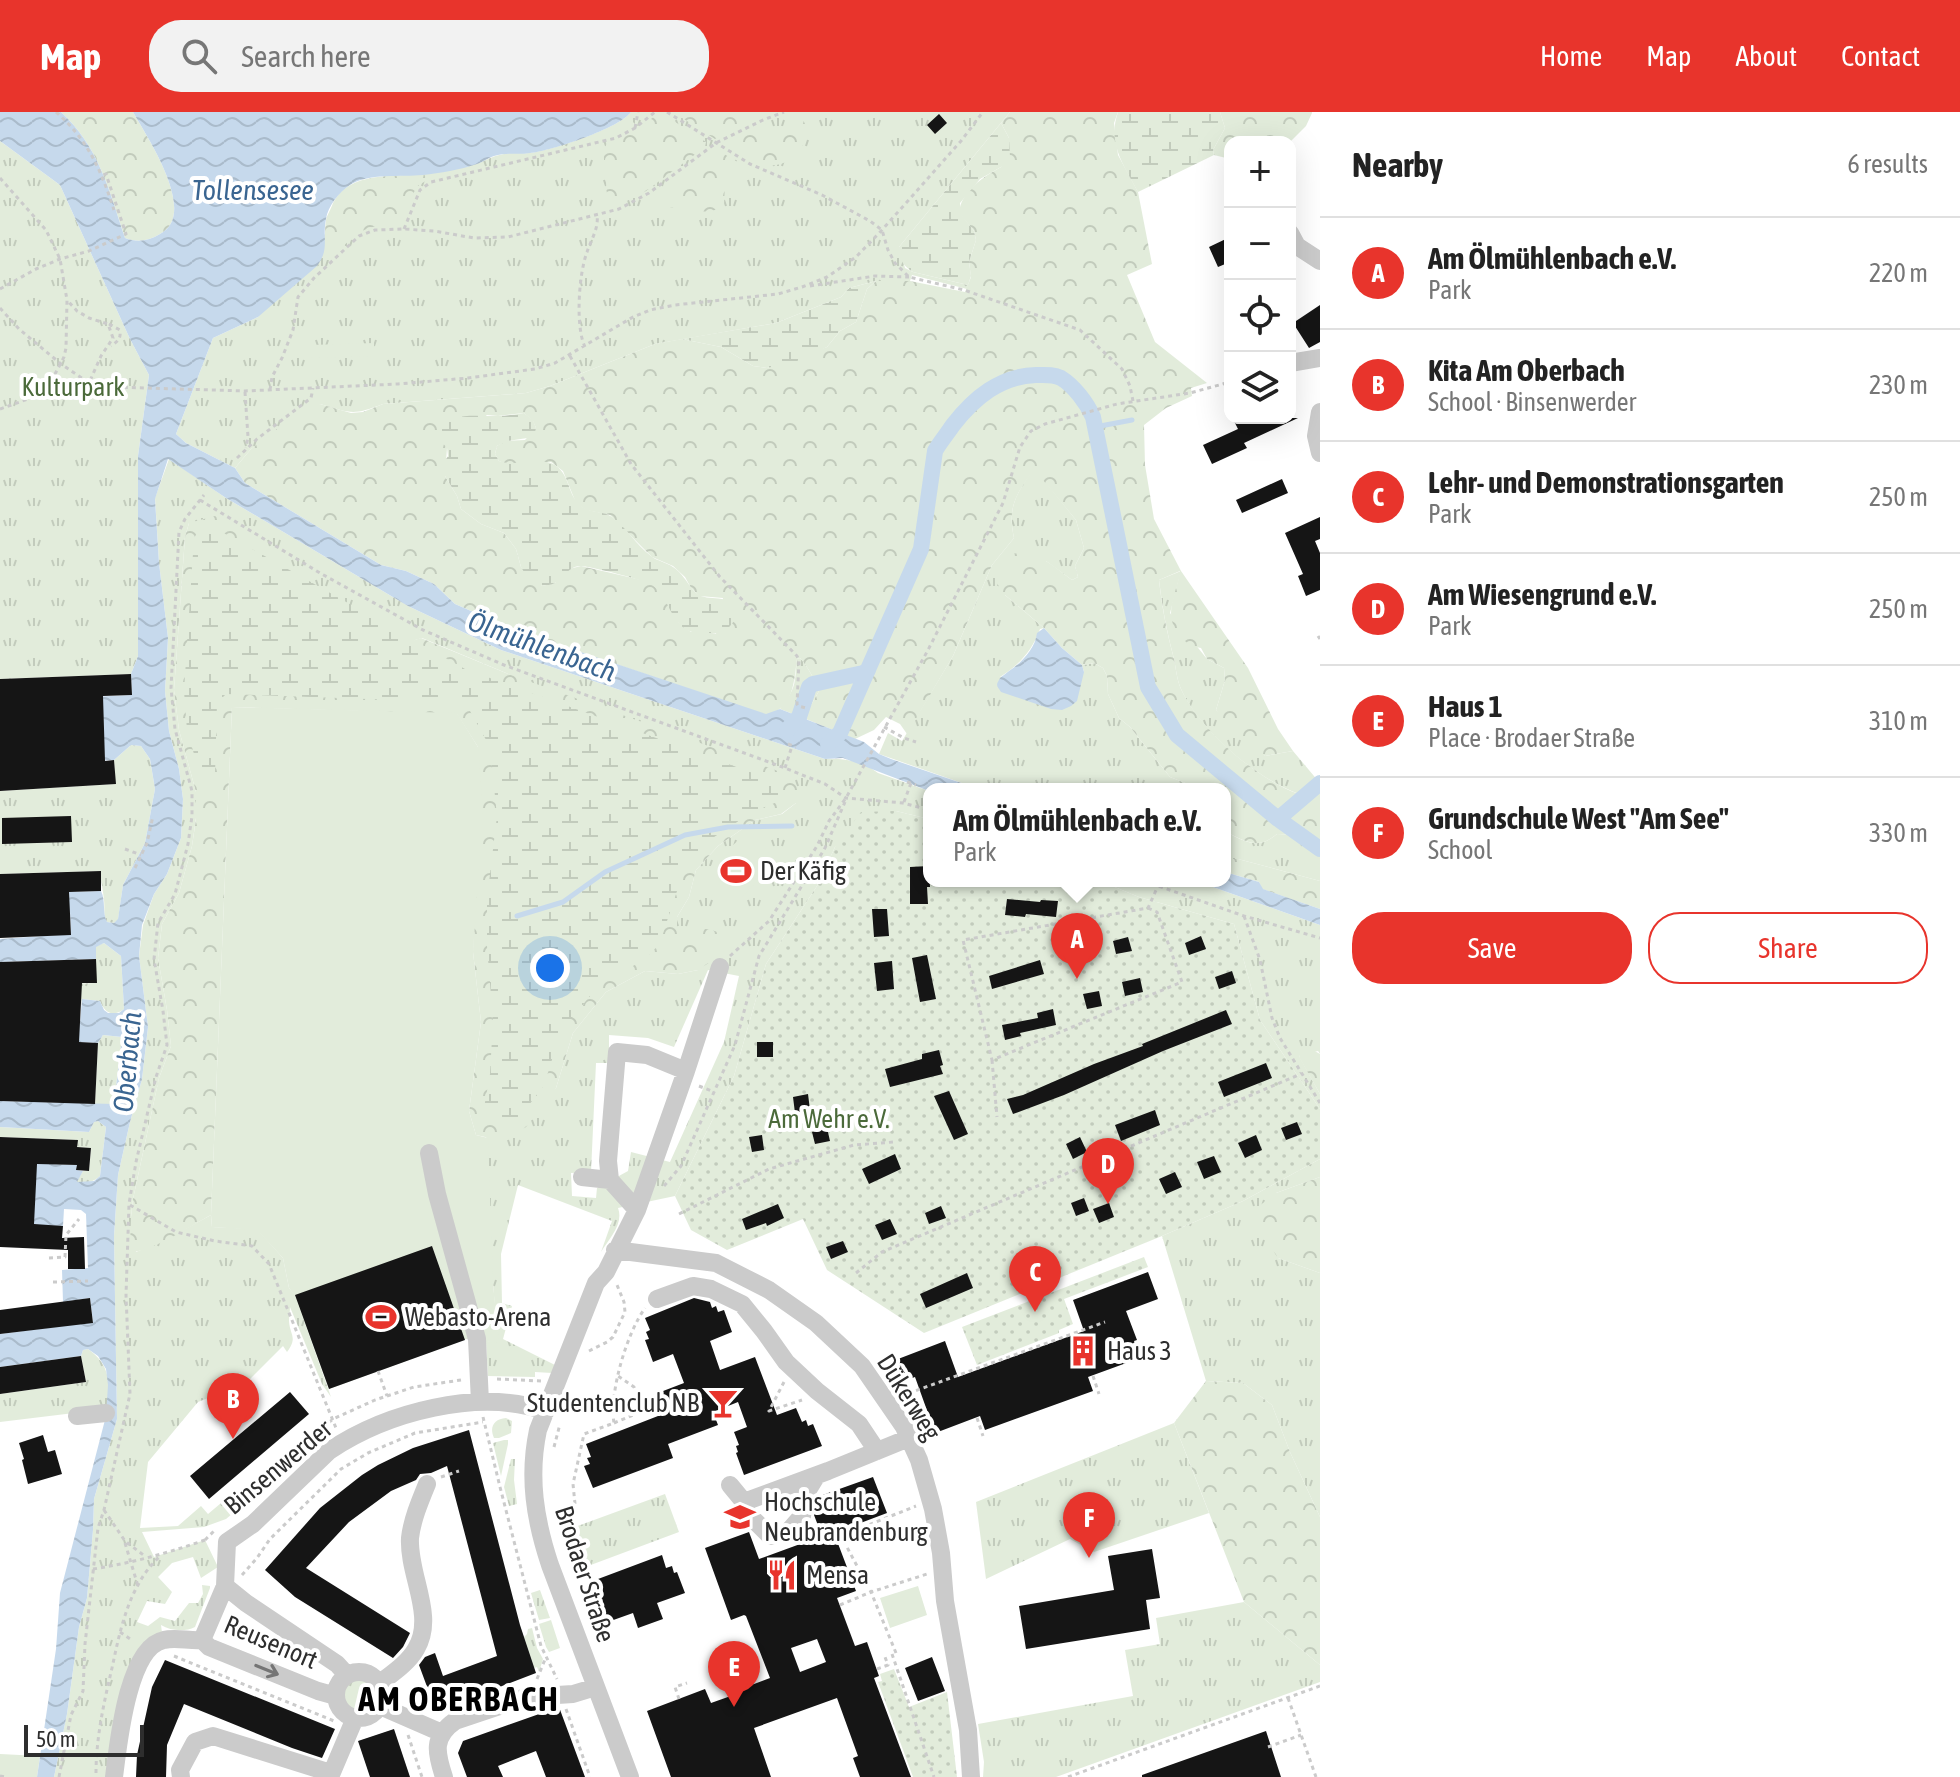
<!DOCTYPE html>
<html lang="en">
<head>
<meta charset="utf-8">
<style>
	:root { --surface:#fff; --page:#f2f2f2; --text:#222; --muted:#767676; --line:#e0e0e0; --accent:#e8342c }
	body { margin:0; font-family:"Asap Condensed",sans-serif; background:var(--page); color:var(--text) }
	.controls { position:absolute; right:24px; top:24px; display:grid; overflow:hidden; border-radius:16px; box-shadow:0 8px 32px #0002 }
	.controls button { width:72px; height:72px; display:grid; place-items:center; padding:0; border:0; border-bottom:2px solid var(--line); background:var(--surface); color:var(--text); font:40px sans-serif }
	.scale { position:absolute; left:24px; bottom:20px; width:120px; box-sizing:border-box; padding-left:8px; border:4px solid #2e2e2e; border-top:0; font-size:22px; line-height:28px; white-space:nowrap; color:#2e2e2e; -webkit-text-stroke:6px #fff; paint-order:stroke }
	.you { position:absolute; left:550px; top:856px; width:28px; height:28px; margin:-20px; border:6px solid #fff; border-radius:50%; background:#1a73e8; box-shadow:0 0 0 12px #1a73e833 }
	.badge { display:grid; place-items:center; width:52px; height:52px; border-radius:50%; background:var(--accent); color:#fff; font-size:26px; font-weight:700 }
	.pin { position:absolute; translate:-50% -66px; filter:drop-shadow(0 2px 4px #0008) }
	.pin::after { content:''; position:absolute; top:42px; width:28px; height:24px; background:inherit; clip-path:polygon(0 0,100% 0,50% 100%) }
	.popup { position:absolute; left:923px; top:671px; width:308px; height:104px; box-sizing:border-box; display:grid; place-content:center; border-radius:16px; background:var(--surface); filter:drop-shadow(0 2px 6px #0005); font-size:26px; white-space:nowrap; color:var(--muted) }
	.popup b { font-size:30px; color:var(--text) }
	.popup::after { content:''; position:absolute; left:50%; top:100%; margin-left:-16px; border:16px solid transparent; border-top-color:var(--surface) }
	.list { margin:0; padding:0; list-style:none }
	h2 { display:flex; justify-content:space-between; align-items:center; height:104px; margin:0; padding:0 32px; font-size:34px }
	h2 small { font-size:26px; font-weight:400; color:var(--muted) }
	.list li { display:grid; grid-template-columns:52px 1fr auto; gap:24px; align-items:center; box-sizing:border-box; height:112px; padding:0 32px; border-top:2px solid var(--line) }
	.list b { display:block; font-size:30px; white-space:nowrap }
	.list p { margin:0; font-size:26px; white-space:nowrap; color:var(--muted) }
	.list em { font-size:26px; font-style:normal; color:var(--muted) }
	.actions { display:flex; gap:16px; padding:24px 32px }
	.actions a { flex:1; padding:18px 0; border:2px solid var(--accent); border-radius:32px; text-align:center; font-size:28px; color:var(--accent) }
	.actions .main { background:var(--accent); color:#fff }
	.icon { flex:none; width:44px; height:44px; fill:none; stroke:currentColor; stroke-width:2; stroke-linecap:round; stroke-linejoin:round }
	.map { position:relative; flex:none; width:1320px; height:1665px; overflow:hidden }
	header { display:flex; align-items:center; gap:48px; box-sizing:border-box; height:112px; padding:0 40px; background:var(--accent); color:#fff }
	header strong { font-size:38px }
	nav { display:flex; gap:44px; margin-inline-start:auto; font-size:28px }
	.search { width:560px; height:72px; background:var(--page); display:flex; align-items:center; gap:20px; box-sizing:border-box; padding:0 28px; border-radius:32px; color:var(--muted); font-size:30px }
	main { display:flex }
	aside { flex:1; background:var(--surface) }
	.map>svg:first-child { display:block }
	.grass { fill:url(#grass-tufts); fill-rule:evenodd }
	.forest { fill:url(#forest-crowns); fill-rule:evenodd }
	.wetland { fill:url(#wetland-marsh) }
	.garden { fill:url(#garden-dots) }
	.pitch { fill:#e2ecdb }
	.water { fill:url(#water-waves) }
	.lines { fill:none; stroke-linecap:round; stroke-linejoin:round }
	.stream { stroke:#c6d9ec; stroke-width:5 }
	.canal { stroke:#c6d9ec; stroke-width:16 }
	.building { fill:#151515; fill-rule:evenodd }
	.path { stroke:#cbcbcb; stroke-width:3; stroke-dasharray:4 4; stroke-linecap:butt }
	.minor { stroke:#cbcbcb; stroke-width:18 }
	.oneway { stroke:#757575 }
	.labels { text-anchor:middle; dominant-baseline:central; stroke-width:8; stroke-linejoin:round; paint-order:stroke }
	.park-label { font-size:26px; fill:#4b6a3a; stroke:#fff }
	.poi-label { font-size:26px; fill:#2e2e2e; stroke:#fff; text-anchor:start }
	.street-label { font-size:26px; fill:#2e2e2e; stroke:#fff }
	.water-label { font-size:28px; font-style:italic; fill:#3a6591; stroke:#fff }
	.district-label { font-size:34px; font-weight:bold; letter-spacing:2px; fill:#000; stroke:#fff }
</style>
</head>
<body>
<header>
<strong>Map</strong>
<div class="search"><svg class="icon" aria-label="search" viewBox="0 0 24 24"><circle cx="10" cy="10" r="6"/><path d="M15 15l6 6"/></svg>Search here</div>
<nav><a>Home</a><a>Map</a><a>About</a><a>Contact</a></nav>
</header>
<main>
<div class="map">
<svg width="1320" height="1665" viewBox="0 0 1320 1665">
	<defs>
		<pattern id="grass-tufts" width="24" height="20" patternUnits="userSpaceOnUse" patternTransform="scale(2)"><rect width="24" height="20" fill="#e2ecdb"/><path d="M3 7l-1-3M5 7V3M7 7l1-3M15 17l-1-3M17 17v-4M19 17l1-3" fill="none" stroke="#c2cbbc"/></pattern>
		<pattern id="forest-crowns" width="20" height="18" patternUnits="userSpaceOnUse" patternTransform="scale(2)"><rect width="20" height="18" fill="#e2ecdb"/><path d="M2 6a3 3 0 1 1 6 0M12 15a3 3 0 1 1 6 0" fill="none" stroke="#c2cbbc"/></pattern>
		<pattern id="wetland-marsh" width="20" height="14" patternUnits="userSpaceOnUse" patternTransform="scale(2)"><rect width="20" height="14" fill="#e2ecdb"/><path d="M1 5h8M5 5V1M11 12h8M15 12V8" fill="none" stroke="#c2cbbc"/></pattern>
		<pattern id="garden-dots" width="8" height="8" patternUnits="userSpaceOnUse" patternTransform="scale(2)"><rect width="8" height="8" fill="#e2ecdb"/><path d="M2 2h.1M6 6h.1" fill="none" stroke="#c2cbbc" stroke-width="1.8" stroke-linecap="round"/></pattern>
		<pattern id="water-waves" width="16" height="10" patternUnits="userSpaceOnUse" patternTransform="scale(2)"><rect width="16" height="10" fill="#c6d9ec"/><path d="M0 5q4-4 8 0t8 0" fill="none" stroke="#aabbcb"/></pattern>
	</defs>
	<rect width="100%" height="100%" fill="#fff"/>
	<path class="grass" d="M631,0H1010L899,135L905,156L913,160L968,173L967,177L912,163L910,169H876L849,176L841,185L776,211L655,232L550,274L526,281L383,292C352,304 351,301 320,292L251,337L235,356L186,331L176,322L213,226L258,205L370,66C403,64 436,62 469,54C481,51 491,44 504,42C512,40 520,42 529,41C550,39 620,16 631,0Z
		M0,29L60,73L130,227L149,263L138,344V544L131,562L0,567Z
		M169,347L226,386L408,494L501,538L825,647C843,646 863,649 878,661L929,679V707L896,699L835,735L817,774L766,852L734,964L675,1084L618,1096C624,1112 609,1127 601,1140L612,1109L518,1073L501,1142L502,1191L512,1194L503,1227L555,1253L552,1261L535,1260V1265L488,1264L486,1229L498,1230L493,1172L446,1054L556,976L573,921L606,880L645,859L678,862L698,858L677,825V805L689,785L696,758L718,734L755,708L782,702L796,691L506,561L422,526L405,531L189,411L185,425L174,578L179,618L196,680V706L192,734L179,781L162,812L158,846L167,898L171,934L159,966L133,1087L131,1105L136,1140L167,1127L211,1103L212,1115L257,1117L283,1146L289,1176L295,1183L331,1285L322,1272L290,1195C290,1200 289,1204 289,1209C290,1224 298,1225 287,1240L283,1234L246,1271L198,1290L148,1350L140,1416L178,1414L201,1394L208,1402L233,1381L243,1393L226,1407L204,1415L142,1420L154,1445L205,1428L218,1455L201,1466L193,1445L172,1451L158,1465L172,1480L165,1492L147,1489L137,1510L148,1514L160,1505L175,1509L189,1491H198L203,1482L202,1473L210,1474V1476L195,1515C185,1520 171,1519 161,1513L163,1528L146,1538L114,1665H54L67,1602L79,1515L87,1486L93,1418L94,1387L117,1307L114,1124L118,1063L130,1010L142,967L148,915L139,844L143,813L154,782L167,762L181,726L183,687L179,657L169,619L165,579L168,526L159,451L155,386ZM708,858L739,864L724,930L670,1050L631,1040L628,1059L597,1076L596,1086L572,1084L571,1061L591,1060L596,951H609V923L648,926L674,935Z
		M1030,362H1039L1076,408L1084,436L1075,454L1078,465L1072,468L1046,449L1005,483L1044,516L1040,517C1032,539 1019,553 1000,565L1084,560L1082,553L1094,551L1103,556L1107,564L1108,582L1119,606L1130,615L1170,665L1188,672L1190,677H979L879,642L888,621L902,629L953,544L992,453L1014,426C1008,398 1014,385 1030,362Z
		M1181,459L1170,501L1207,547L1224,556L1225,568L1216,598L1265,644L1293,639L1319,670L1299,682C1258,668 1199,618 1181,577C1177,568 1176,557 1174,547C1167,521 1162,495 1159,468Z
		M800,546C808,555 815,568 819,579L806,602V607L780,597C786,588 794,579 795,567C796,561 796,554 797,547Z
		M131,633L141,634L150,647L155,677L145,731L123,773L118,808L114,811L107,810C103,802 105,797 104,788C103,779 101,769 100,759L0,762V679L115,672L114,648Z
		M1225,720C1246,729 1257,739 1277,722L1300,723L1320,737V769L1238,747H1225Z
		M1100,769H1196L1320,813V942L1318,939L1299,944L1320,982V997L1260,908L1234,812L1139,785Z
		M104,831L121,844L124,897C113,906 104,900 100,889L82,887L81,892L0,874L96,871V834Z
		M103,923L122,925L114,992H95L98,931Z
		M98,1009L106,1015L100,1064C92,1071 86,1071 76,1070L83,1059H89L91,1036L77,1035V1028L0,1025V1015L89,1020L94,1010Z
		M1320,1047V1065L1276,1081L1278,1146L1320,1161V1405L1290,1340L1272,1293L1243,1271L1206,1269L1162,1124L1243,1089Z
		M88,1237C112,1254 109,1271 107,1297L0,1310V1282L86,1270L81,1244L83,1238Z
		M506,1306L512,1309L511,1321L499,1326H494C489,1315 494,1307 506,1306Z
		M1174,1311L1209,1401L1094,1440L1070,1427L986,1467L976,1390Z
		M504,1328H508V1332L501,1364L493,1331Z
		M511,1347H515L514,1368L517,1392L509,1394L504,1375Z
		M665,1382L679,1420L572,1460L564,1419Z
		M540,1478L550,1506L539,1508L531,1481Z
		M1244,1490L1320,1553V1570L1056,1665H983L984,1650L978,1612L1133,1584L1125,1538L1160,1532L1156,1506Z
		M551,1508L560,1536L549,1540L546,1535L539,1512Z
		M532,1516L537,1536L543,1547L539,1560L537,1555L534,1556L524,1525L527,1522L528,1517Z
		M341 1583a18 18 0 1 1 36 0a18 18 0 1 1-36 0Z"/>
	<path class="forest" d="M61,0H133C147,25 199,102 160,122C148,129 138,131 125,126C109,78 99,35 61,0Z
		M673,0H743L745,4L741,14L715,27Z
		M1010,0H1118L1114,11L1118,43L1138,80L1152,152L1127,163L1155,230L1207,271L1191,276L1192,284L1166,296L1144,313L1145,353L1154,407L1181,459L1248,556L1278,617L1293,639L1265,644L1236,625L1216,598L1225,568L1224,556L1207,547L1201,536C1189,534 1186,531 1179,522C1162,502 1177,482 1180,459L1159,468C1162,496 1167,521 1174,547C1176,557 1177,568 1181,577C1200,618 1258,668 1299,682L1319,670L1320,672V737L1300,723L1277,722C1257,739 1247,729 1225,720V677H1190L1188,672L1170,665L1130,615L1119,606L1108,582L1107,564L1103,556L1094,551L1082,553L1062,536L1044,516L1005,483L996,470L998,456L1010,442C1038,438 1050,452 1072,468L1078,465L1075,454L1084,436L1076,408L1038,362L1030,363C1014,385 1008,398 1014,426L992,453L953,544L907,622L900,612L886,605L874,618L855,627L806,607V602L819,579C815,568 808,555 800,546L797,547C794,569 794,597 766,603L512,517L455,492L434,472L406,459L381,453L245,371L235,356L251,337L308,293L320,292L351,301L363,300L383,292L526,281L550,274L655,232L682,227L721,235L753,254L767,256L827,235L840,219L856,210L867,177L876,169H910L965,180L971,165L969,150L976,128L974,119L959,101C961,79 983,65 1001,55L1009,26L1001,11ZM524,301L533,309L536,316L525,328L504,329L497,334L495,342L499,349L506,352L551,350L563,359L576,391L586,398L610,403L652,445L673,454L685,465L691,476L699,484L723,486L716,522L704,519L691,520L679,511L662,481L650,470L581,454L569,457L555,471L542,474L521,455L516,437L504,421L481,412L461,397L457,384L445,364L447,336L487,303L498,304Z
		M1220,0H1312V1L1306,14L1290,30H1230V47L1214,43L1213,38L1225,16Z
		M657,2H663L706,30L705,35L646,79L617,94C603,86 607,74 606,60C606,56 604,52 604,48C603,31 614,15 628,5L637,14L645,12Z
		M802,7C816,24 796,51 776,53C756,55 741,43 724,33L725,30L767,11L770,19Z
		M719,39L746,55L741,63L730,66L725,71L724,93C708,106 682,96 663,94L659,89L715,40Z
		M424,62L427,68L416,75L403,110C395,115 387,113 377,114C357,117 344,134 330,148H326L323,146C326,133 324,121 326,108C327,103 331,97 333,91C349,59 393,65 424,62Z
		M215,404L278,446L291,462L405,531L421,526L506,561L789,663L799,677L796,691L781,702L755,708L718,734L696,758L689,785L677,805V824C693,819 705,812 721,822L724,829L719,844L698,858L678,862L645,859L606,880L573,921L556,976L526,1015L503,1029L476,1023L469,999L481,910L473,840L478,635L457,602L232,595L211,1103C192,1113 150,1141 130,1140L131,1105L133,1087L159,966L171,934L167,898L158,846L162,812L179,781L192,734L196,707V680L179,618L174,578L185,425L189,411Z
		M1225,747H1238L1320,769V797L1262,777L1259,770L1225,760Z
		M1304,933L1320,942V982L1299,945Z
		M1320,1065V1161L1278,1146L1256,1114L1254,1098L1276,1081Z
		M1206,1269L1243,1271L1272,1293L1290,1340L1320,1405V1553L1244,1490L1174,1311Z"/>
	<path class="wetland" d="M1118,0H1220L1225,16L1213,38L1214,43L1138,80C1124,54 1107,31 1118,0Z
		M1001,11L1009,26L1010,45L1001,55L980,67L960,91V101L974,119L976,128L969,150L971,164L968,173L913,160C903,154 899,147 899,135Z
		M876,169L867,177L856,210L840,219L827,235L797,249L767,256L753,254L721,235L682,227L776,211L841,185L849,176Z
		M524,301L533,308L536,316L534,324C521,329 508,326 497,334L495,342L499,349C515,355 540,345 553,352C570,361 567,381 579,392C588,402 603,398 612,405C627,416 636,433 651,444C657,449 666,450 673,455C682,461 686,469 693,478C706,494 726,476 738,501C733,513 724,524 710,521C704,520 697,521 692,520C671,514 669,484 652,473C645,468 589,454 580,454C567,455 565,466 555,471C551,473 546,473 542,474L527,465L521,455L516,437L504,421L481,412L461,397L457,384L445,364L443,352L448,344L447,336L440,328L438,317C452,299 478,305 499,304C507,304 516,302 524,301Z
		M213,415L465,557L778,670L780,680L777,690L751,701L711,727L685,755L659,833L642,849L600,872L561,919L544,973L520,1005L506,1010L492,1009L484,996L490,962L493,909L487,834V787L497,704L490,635L470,599L454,590L226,582L217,591L215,662L209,668L201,666L187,618L184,579L194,426L199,418Z"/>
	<path class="garden" d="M896,699L929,707V769H1100L1139,785L1234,812L1260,908L1320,997V1047L1243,1089L1162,1124L924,1221L827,1158L803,1107L727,1138L691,1118L675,1084L734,964L766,852L817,774L835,735L861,700Z
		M1144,1145L1148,1155L1064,1187L1073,1212L1059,1218V1221L977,1253L962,1215Z
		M894,1557L909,1595L947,1580L957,1665H913L878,1570L882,1569L880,1562Z"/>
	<path class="pitch" d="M374,231V244L310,246V233Z
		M232,595L457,601L478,635L483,700L473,840L481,910L469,999L476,1023L488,1026L493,1172L499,1231L466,1227L329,1277L295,1184L289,1176L283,1146L257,1118L212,1115L211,1103Z
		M749,718L777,750L726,800L695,769Z
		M918,1474L927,1503L890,1516L880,1486Z
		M0,1642L40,1644L37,1665H0Z"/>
	<path class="water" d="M0,0H61C99,35 109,78 125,126C138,131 148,129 160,122C199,102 147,25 133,0H631C620,16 551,39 530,41C518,43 506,40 494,44C488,46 483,50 477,52C460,58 440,61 423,63C402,65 367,61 350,73C339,80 328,94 326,107C322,126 330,137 317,154L258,205L213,226L176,322L186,331L235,356L245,371L381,453L406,459L434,472L455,492L512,517L766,602L780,597L864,630L879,642L891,647L979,677H929V679L843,646L825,647L501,538L408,494L226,386L168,347L155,387L159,451L168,526L165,579L169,619L179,657L183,687L181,726L167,762L154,782L142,813L139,844L148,915L142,967L130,1010L118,1063L114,1124L117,1307L94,1387L93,1418L87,1486L79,1515L67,1602L54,1665H37L56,1537L60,1481L106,1304L108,1273L106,1257L98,1244L88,1237L83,1238L81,1244L0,1255V1222L93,1210L90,1186L63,1190L62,1158L88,1156L86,1102L81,1098L64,1097L63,1114L0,1113V1050L77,1053V1058L83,1059L77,1070L94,1069L100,1064L106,1015L98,1009L94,1010L89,1020L0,1015V989L114,992L122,925L103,923L98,931L0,927L80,910L82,887L100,889L104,898L108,901H119L124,897L121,844L104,831L96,835V847L0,850V827L71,822L70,800L0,782L101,779C106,789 102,800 107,810L114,811L118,807L123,773L145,731L155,677L150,647L141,634L131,633L114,648L0,655L104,626L103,604L0,589L132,583L131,562L138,544V344L149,263L130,227L60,73L0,29Z
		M1044,516L1062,536L1082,553L1084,560L1077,589L1071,594L1062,598L1051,597L1001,580C998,575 995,574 999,568C1000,565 1007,561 1009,559C1022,550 1035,537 1037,521Z
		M1225,760L1259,770L1263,777L1320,797V813L1196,769H1225Z"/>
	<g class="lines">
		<path class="stream" d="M1095,315L1132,308
			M517,804L563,790L605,760L685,723L728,715L792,714"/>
		<path class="canal" d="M787,618L799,605L809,575L813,572L863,561L868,558
			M828,632L840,621L921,437L935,339C940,330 947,322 953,313C974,286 1000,264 1036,263C1045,263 1053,262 1061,266C1074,274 1087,291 1093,305L1148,575L1177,623L1278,707L1320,737
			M1278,707L1320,671"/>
	</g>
	<path class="building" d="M939,2L947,11L935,22L927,13Z
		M1230,125V150L1218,155L1209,135Z
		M1320,193V230L1309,236L1293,211Z
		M1246,306H1298L1244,331L1247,336L1212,352L1203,333L1238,317L1235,311Z
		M1282,367L1288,381L1242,401L1236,388Z
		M1320,405V427L1315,429L1320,441V478L1306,484L1298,464L1303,462L1285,421Z
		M131,562L132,583L103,584L105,649L114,648L116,672L0,679V567Z
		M71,704L72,730L2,732V706Z
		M929,754L930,775H927L928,792H910V755Z
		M101,759V779L69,780L71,823L0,826V762Z
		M1007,787L1040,790L1041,788L1058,789L1056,805L1026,802L1025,805L1005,803Z
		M872,797H887L889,824L874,825Z
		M1201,824L1206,837L1189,843L1185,831Z
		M1128,825L1132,839L1116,842L1113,829Z
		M1086,834L1090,849L1073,853L1070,838Z
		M927,843L936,887L920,890L912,846Z
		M96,847L97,871H82L79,930L98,931L95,992L0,989V850Z
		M1040,848L1044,862L992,877L989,864Z
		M892,849L894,877L877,879L874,851Z
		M1232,859L1236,871L1219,877L1215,865Z
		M1140,866L1143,880L1125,884L1122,870Z
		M1099,879L1102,894L1087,897L1083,882Z
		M1053,897L1056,913L1020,921L1021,924L1005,928L1002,913L1038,906L1037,901Z
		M1226,898L1232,912L1163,939L1064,983L1013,1002L1007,987L1023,983L1094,952L1143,934L1142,932Z
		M757,930H773V945H757Z
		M939,938L943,953L940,954L943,962L890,975L885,957L922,947V942Z
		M1266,951L1272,966L1224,985L1218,970Z
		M949,979L968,1022L954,1028L934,984Z
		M808,982L810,998L795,1001L793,985Z
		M1155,998L1160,1013L1121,1029L1115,1013Z
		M1297,1010L1302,1022L1286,1028L1281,1016Z
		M827,1016L830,1029L815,1032L812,1020Z
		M762,1023L764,1038L752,1040L749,1025Z
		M1256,1023L1262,1038L1245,1046L1238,1031Z
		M0,1025L78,1028L77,1035L91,1036L89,1059L76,1058L77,1053L37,1052L34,1112L63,1114L62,1126L84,1125L85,1157H68V1138L0,1135Z
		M1080,1025L1087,1040L1073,1047L1066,1032Z
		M895,1042L901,1057L869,1072L862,1057Z
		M1214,1044L1221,1060L1204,1067L1197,1050Z
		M1175,1060L1182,1075L1166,1082L1159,1067Z
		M1084,1086L1089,1099L1076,1104L1071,1091Z
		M1109,1091L1114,1105L1099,1111L1093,1097Z
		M778,1092L784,1106L767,1114L766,1111L746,1118L742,1107Z
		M941,1094L946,1106L929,1112L925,1101Z
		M890,1107L897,1122L882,1128L875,1113Z
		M843,1129L848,1140L831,1147L826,1135Z
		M432,1134L465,1228L329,1277L295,1183Z
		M1148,1160L1158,1187L1126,1199L1137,1228L1134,1229L1140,1246L1088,1265L1093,1279L985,1318L980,1304L930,1323L924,1306L929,1304L915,1265L893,1273L885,1252L945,1229L958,1265L1084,1219L1073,1188Z
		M967,1161L973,1176L926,1196L920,1182Z
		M90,1186L93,1211L0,1222V1198Z
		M694,1186L710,1190L712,1196L716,1194L718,1200L724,1198L732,1220L710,1229L720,1258L755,1245L777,1303L796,1296L802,1310L806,1308L808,1314L813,1312L822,1334L744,1363L736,1341L738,1340L736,1334L739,1333L734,1320L747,1315L738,1290L713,1300L718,1313L668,1332L673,1346L593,1376L584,1354L590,1352L587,1346L591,1345L586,1332L658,1304L650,1284L684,1271L673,1242L653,1250L645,1228L649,1227L646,1220L650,1218L645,1206Z
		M81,1244L86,1270L0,1282V1255Z
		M290,1280L309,1302L209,1387L190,1364Z
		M469,1318L520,1513L536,1561L436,1599L419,1553L425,1545L435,1541L443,1564L497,1544L447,1354L431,1361L420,1362L416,1368L391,1379L349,1410L306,1456L410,1521L403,1535L393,1546L295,1485L265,1458L320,1396L362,1363L378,1353L413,1336Z
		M43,1323L48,1340L55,1338L62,1362L28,1372L22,1348L24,1347L19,1331Z
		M873,1365L887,1401L834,1421L856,1479L837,1486L855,1534L867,1530L879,1564L874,1566L911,1665H860L853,1646L858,1644L837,1586L754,1616L771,1665H671L647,1599L705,1577L711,1591L742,1580L741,1577L770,1566L746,1504L744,1503L731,1508L705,1436L749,1420L759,1447L822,1424L814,1403L817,1385ZM817,1527L826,1550L800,1560L791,1536Z
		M1152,1437L1160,1486L1146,1488L1150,1517L1026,1537L1019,1494L1114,1478L1108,1444Z
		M662,1443L666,1456L672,1454L674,1461L677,1460L685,1481L657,1491L663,1507L638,1516L633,1501L605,1511L597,1490L601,1489L599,1482L603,1480L598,1467Z
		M932,1545L945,1579L918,1589L905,1556Z
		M165,1548L335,1617L322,1646L292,1636L184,1592L167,1633L166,1665H136L137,1643L152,1575Z
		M559,1595L585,1665H546L536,1639L498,1654L503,1665H467L458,1641L463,1629Z
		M394,1617L410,1665H370L358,1629Z
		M1266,1619L1281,1665H1142V1663Z"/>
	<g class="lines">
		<path class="path" d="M56,0C88,28 101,58 114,98
			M667,0L750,52L822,83L870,109L882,118L888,138L895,151L909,165L964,178L1080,218L1122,257L1130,274L1133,289
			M635,16L638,0
			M0,66L46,118L60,147L67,188L66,236L64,245L45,281
			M404,117L420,78L431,70L616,26L635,16L655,0
			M810,174L875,164L909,165
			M0,177L36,157L60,147L89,139L126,122L106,62L103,63
			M0,196L19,217L61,252L89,271L114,275L245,279L398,272L468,266L535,257L555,251L633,205L650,198L675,193L778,182L802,175L827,165L856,145L882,118L961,29L983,0
			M109,212L120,218C121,227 118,229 111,234
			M585,235C575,214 579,161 587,140C591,128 599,116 597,103
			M570,244L631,352L720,465L797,544L799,549L797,592L798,594L806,596
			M270,278L272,265L282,246L293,218L298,185L314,166L359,124L375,118L404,117L434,119L474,126L508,125L619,97L649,81L716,31L763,8L784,0
			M245,280L248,325L246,336
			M0,297L45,281L89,271L101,244L113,226L108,212L89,206L77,199L67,188
			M237,346L257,327L311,286L313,276
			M200,388L320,461L423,518L504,553L785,656L825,672L846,686L903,691L929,698
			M1318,524L1320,527
			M884,615L904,626L916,630
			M788,632L796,635
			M785,656L792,634
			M907,670L916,673
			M904,690L911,671
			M125,737L141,743
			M135,756L147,731L153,704
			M1144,769L1244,804L1320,826
			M1148,796L1157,800L1182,870L992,948L963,828L1148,796L1158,774
			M1244,804L1260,848L1272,906L1280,926L1320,991
			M730,844L769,809L817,734L829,709L846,686L928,538L1003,391L1020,335L1031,319L1045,312L1117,292L1190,281L1230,270
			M992,948L997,1005
			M699,974L714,980
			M664,1074L681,1054L735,933L759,844L825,736L845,690
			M130,1093L176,1120L215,1129L252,1134L269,1152L336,1316
			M679,1102L769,1057L854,1033L894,1030
			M49,1146L65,1145L66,1123L79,1107
			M856,1161L882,1140L1296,964L1301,961
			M53,1170L88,1169
			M589,1239L607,1230L613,1225L625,1200L624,1190L617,1173
			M378,1259L387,1284
			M1093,1264L1099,1282
			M497,1267L541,1269
			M784,1270L769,1299L802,1288
			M901,1284L1105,1210
			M483,1305L500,1375L541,1534L557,1567
			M977,1306L983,1324
			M614,1311L643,1299L634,1275L618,1264
			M554,1335L560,1312
			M441,1365L459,1359
			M273,1367L299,1335L333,1307L375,1288L414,1275L461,1268
			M575,1392L573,1372L584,1322L614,1311C609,1280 627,1221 645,1196
			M104,1398L125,1429L146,1445
			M205,1428L214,1419
			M125,1431L138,1474
			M93,1457C132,1451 168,1441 205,1428
			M242,1463L257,1446L270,1427L341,1357L368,1341L415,1321L483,1310
			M840,1493L871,1480L927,1462
			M120,1520L133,1529
			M896,1541L871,1480L841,1424L916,1394
			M892,1542L934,1665
			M174,1544L334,1609
			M877,1557L888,1553L885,1545
			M537,1567L546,1545
			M1288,1586L1316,1665
			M679,1587L675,1575L687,1571
			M566,1597L590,1665
			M408,1623L422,1665
			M1268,1635L1301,1623
			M96,1661C96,1626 104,1590 112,1556C118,1528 124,1498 138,1473C144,1461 152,1452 161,1443
			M0,1664L5,1665
			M59,1665L71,1603L83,1579L85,1532L98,1416L104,1398L130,1282L126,1183L129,1092L136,1050L156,965L167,933L163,899L154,847L158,811L175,782L188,732L192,704V679L175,617L171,576L179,420L185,407L204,383
			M1068,1665L1320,1574"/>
		<path class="minor" d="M1290,121L1297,134L1320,149
			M1290,251L1320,246
			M1320,300L1316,324L1320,341
			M686,959L720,855
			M429,1041L437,1082L477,1227L480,1290
			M582,1065L610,1068
			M615,1138L716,1151L769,1178L816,1211L862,1254L904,1315L919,1348L933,1397L941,1441L945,1489L968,1618L971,1665
			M657,1187L693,1174L711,1177L742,1192L764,1219L786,1250L817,1279L859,1312L877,1339
			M77,1304L106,1301
			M817,1363L806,1381L802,1404L788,1420L770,1424L747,1401L744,1390L828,1359L909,1326
			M730,1373L744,1390
			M225,1474L246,1491L337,1552L347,1563
			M202,1528L225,1474L227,1430L253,1412L329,1339C387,1300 478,1276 546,1299
			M202,1528L209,1535L318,1579L336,1584
			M336 1583a23 23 0 1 1 46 0a23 23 0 1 1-46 0Z
			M380,1571C393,1561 408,1551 416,1537C436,1504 408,1463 410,1426C412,1408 420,1389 427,1372
			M380,1594L442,1621
			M114,1665C118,1635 127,1535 164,1528C175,1525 189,1529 202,1528
			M181,1665L180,1658L195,1630L213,1624L331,1661
			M330,1665L355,1606
			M444,1665C436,1641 432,1625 455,1609L526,1585L573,1582L596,1575
			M630,1665L550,1453C535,1408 528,1365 538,1318L596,1171L606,1160L637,1098L686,959L647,943L617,940L608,1049L610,1068L637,1098"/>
	</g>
	<defs><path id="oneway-shaft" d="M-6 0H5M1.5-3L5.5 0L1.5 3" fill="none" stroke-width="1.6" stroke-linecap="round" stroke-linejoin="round" transform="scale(2)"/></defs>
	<use class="oneway" href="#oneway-shaft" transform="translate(267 1558) rotate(22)"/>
	<defs>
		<g id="stadium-bare" transform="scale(2.4)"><path d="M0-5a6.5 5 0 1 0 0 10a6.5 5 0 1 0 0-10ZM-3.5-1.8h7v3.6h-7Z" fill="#e8342c" stroke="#fff" stroke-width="2.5" paint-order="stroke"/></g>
		<g id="building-bare" transform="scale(2.4)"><path d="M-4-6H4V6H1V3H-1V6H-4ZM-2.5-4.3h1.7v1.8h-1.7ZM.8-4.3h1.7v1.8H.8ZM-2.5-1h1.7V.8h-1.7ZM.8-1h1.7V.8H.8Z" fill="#e8342c" stroke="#fff" stroke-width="2.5" paint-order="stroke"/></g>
		<g id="bar-bare" transform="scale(2.4)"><path d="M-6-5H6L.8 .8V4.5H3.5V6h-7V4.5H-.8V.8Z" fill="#e8342c" stroke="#fff" stroke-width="2.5" paint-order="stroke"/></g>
		<g id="university-bare" transform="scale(2.4)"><path d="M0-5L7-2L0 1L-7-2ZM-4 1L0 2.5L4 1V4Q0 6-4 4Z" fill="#e8342c" stroke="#fff" stroke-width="2.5" paint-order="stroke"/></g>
		<g id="restaurant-bare" transform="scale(2.4)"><path d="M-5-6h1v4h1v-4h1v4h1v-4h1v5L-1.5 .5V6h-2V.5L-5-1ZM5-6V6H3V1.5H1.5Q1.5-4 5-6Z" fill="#e8342c" stroke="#fff" stroke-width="2.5" paint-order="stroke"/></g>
	</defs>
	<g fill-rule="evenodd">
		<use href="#stadium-bare" x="736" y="759"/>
		<use href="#stadium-bare" x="381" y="1205"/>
		<use href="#building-bare" x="1083" y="1239"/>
		<use href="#bar-bare" x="723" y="1291"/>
		<use href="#university-bare" x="740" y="1405"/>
		<use href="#restaurant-bare" x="782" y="1463"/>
	</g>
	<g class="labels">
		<g class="park-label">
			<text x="73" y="275">Kulturpark</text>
			<text x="829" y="1007">Am Wehr e.V.</text>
		</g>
		<g class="poi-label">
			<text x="760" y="759">Der Käfig</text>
			<text x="405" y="1205">Webasto-Arena</text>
			<text x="1107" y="1239">Haus 3</text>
			<text x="699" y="1291" text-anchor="end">Studentenclub NB</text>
			<text x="764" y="1390">Hochschule<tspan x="764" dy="30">Neubrandenburg</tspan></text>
			<text x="806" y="1463">Mensa</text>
		</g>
		<g class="street-label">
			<text transform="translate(909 1285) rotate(58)">Dükerweg</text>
			<text transform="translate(278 1355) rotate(-40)">Binsenwerder</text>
			<text transform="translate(585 1462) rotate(72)">Brodaer Straße</text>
			<text transform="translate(271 1530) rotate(23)">Reusenort</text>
		</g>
		<g class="water-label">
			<text x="253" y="78">Tollensesee</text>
			<text transform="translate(542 534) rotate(20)">Ölmühlenbach</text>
			<text transform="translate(127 950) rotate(-85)">Oberbach</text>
		</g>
		<g class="district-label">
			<text x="459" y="1586">AM OBERBACH</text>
		</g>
	</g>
</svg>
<div class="controls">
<button>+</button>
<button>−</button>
<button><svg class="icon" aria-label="locate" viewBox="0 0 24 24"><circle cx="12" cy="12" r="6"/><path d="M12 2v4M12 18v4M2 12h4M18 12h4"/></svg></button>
<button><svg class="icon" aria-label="layers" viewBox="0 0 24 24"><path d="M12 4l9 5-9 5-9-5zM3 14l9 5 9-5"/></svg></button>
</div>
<div class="scale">50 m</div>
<div class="you"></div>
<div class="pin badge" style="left:1077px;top:867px">A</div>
<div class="popup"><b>Am Ölmühlenbach e.V.</b>Park</div>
<div class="pin badge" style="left:233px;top:1327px">B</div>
<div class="pin badge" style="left:1035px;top:1200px">C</div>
<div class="pin badge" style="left:1108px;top:1092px">D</div>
<div class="pin badge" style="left:734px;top:1595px">E</div>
<div class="pin badge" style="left:1089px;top:1446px">F</div>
</div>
<aside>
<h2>Nearby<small>6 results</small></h2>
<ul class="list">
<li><span class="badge">A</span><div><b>Am Ölmühlenbach e.V.</b><p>Park</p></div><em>220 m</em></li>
<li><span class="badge">B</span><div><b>Kita Am Oberbach</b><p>School · Binsenwerder</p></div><em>230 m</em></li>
<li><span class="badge">C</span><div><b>Lehr- und Demonstrationsgarten</b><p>Park</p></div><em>250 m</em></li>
<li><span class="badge">D</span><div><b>Am Wiesengrund e.V.</b><p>Park</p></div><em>250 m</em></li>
<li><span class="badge">E</span><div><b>Haus 1</b><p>Place · Brodaer Straße</p></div><em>310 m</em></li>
<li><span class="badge">F</span><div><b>Grundschule West &quot;Am See&quot;</b><p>School</p></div><em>330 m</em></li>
</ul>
<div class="actions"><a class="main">Save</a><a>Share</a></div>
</aside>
</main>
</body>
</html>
